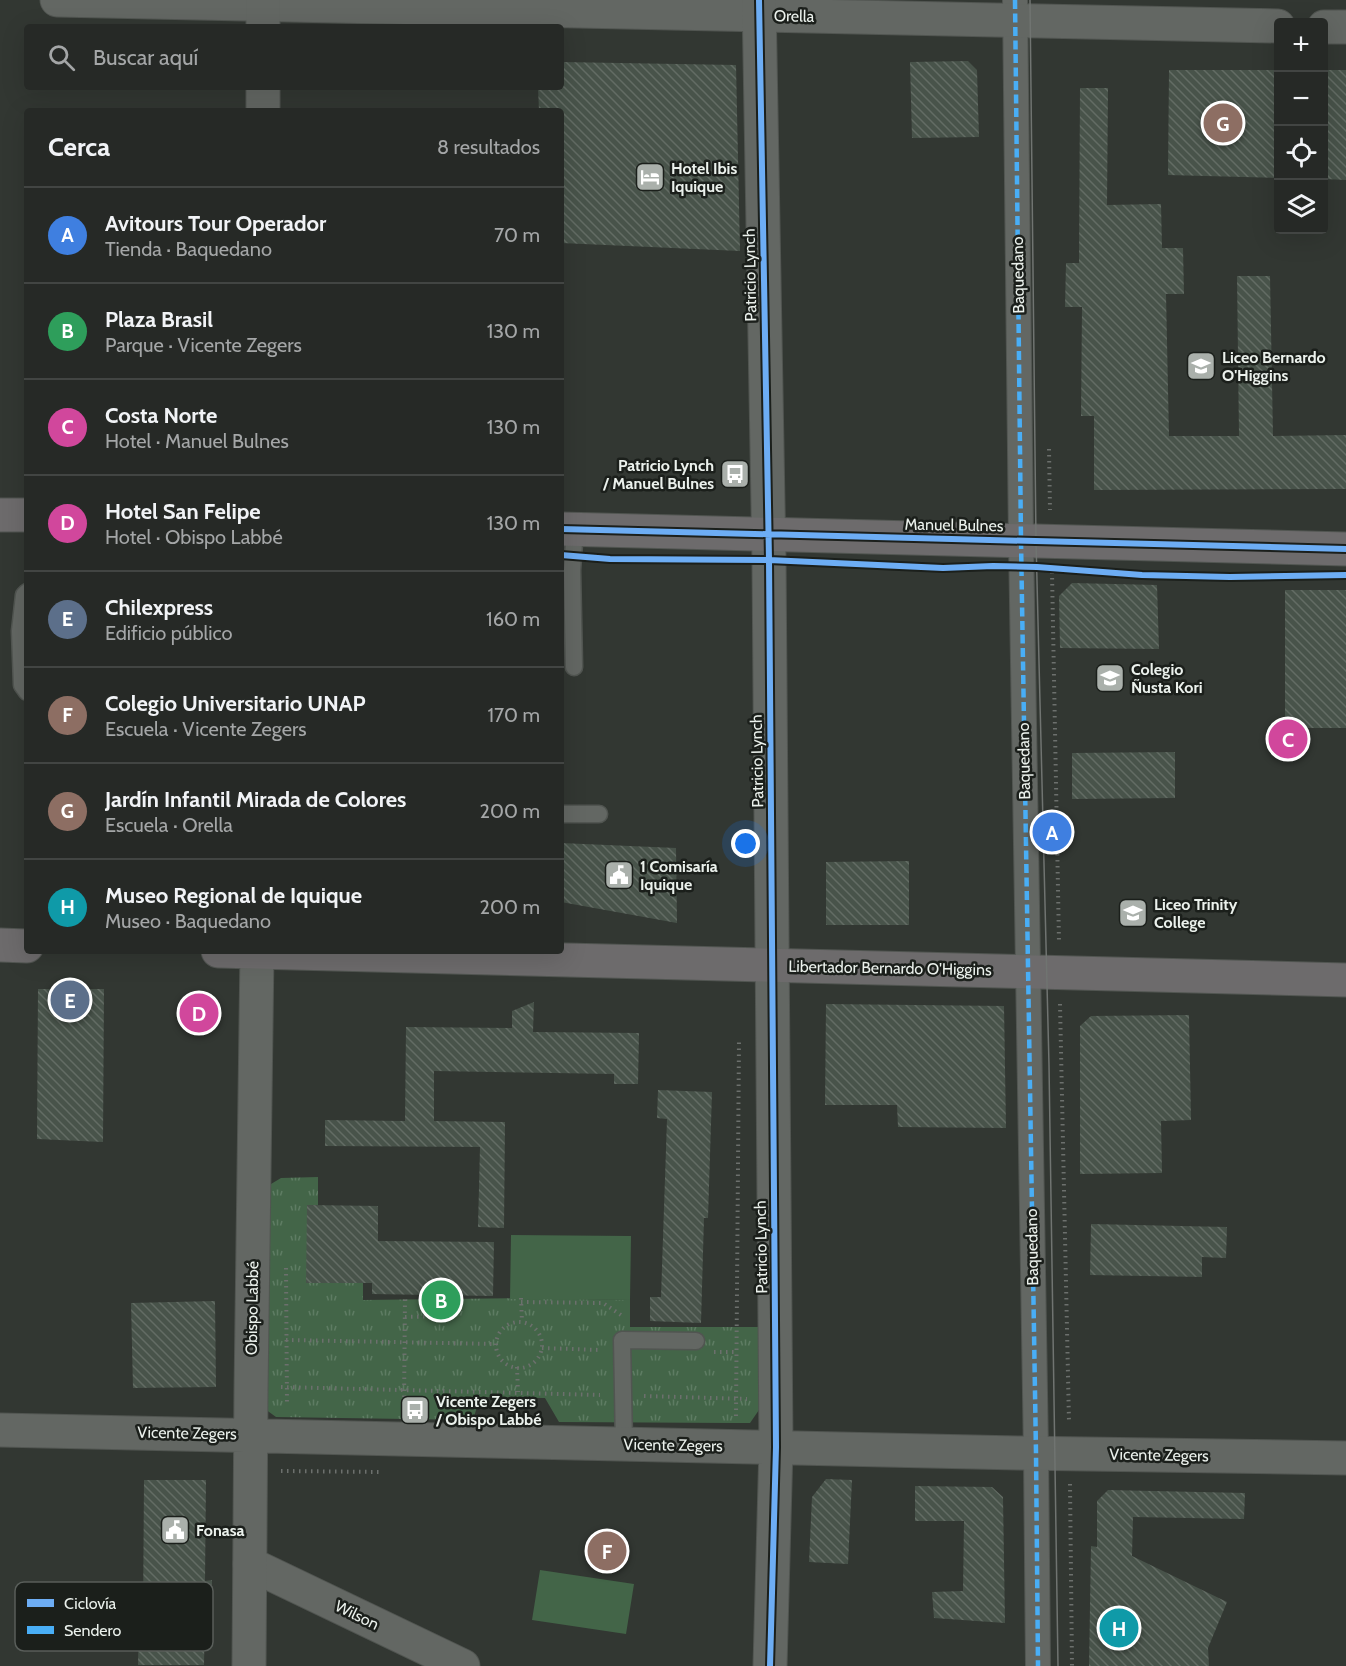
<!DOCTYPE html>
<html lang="es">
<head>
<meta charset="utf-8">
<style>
	:root { --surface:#262926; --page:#2e312e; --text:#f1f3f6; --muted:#a4a6a7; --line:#424543; --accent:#8bbbb9 }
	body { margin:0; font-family:Cabin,sans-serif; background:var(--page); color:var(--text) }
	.controls { position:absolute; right:18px; top:18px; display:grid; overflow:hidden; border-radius:6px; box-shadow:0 6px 24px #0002 }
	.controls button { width:54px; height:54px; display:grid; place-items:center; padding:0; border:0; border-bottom:2px solid var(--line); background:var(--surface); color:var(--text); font:30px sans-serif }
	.you { position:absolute; left:746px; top:844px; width:21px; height:21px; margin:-15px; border:4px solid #fff; border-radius:50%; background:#1a73e8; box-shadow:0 0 0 9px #1a73e833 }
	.badge { display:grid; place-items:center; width:39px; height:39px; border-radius:50%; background:var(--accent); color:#fff; font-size:20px; font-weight:700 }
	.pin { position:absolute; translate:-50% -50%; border:3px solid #fff; box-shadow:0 2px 6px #0006 }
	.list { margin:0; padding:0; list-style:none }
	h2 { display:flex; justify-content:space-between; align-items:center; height:78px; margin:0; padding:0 24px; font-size:26px }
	h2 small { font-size:20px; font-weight:400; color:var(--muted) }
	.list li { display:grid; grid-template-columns:39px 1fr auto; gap:18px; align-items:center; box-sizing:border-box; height:96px; padding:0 24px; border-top:2px solid var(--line) }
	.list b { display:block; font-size:22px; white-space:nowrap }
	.list p { margin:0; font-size:20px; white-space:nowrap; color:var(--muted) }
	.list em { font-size:20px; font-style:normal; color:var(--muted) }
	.icon { flex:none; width:33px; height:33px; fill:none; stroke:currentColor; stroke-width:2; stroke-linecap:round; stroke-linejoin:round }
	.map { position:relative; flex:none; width:1346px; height:1666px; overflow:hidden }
	.search { position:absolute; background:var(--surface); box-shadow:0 6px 24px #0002; left:24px; top:24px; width:540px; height:66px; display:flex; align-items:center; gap:15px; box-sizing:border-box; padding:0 21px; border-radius:6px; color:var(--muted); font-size:22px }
	.panel { position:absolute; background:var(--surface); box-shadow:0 6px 24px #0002; left:24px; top:108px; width:540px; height:846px; border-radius:6px }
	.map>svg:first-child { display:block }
	.grass { fill:url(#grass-tufts) }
	.pitch { fill:#436548 }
	.building { fill:url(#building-back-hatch) }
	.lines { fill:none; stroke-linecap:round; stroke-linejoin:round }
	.service-casing { stroke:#515551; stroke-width:19 }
	.pedestrian-casing { stroke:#515551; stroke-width:26 }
	.minor-casing { stroke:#515551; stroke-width:35 }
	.tertiary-casing { stroke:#515551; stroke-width:35 }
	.primary-casing { stroke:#515551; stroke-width:35 }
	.path { stroke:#6c706d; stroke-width:4; stroke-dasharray:1.5 4.5; stroke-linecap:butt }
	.service { stroke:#636763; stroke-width:16 }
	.pedestrian { stroke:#636763; stroke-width:24 }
	.minor { stroke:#636763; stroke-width:33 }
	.tertiary { stroke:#636763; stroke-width:33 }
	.primary { stroke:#6d6b6c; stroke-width:33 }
	.tram { stroke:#707471; stroke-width:1.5 }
	.quiet { stroke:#49aef6; stroke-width:4.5; stroke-dasharray:9 4.5; stroke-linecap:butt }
	.cycleway-casing { stroke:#1b1f1b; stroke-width:10 }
	.cycleway { stroke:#6dadf4; stroke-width:6 }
	.labels { text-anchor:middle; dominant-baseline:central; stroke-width:5; stroke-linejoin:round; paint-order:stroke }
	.street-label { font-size:16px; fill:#ebf1ec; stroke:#1b1f1b }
	.poi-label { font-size:16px; font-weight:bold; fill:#ebf1ec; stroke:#1b1f1b; text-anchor:start }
	.key { fill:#1b1f1b; stroke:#595e5a; stroke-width:1.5 }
	.key-label { font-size:16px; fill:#ebf1ec }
</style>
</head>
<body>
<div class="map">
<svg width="1346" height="1666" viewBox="0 0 1346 1666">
	<defs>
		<pattern id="grass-tufts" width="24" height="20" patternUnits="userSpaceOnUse" patternTransform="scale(1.5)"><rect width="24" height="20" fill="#436548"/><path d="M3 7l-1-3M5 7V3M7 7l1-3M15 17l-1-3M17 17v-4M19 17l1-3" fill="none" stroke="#5e7c63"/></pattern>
		<pattern id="building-back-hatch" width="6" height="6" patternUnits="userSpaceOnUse" patternTransform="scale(1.5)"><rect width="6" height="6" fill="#48534a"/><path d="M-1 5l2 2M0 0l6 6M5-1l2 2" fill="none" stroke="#636c64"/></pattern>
	</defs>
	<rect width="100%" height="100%" fill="#323732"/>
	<path class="grass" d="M318,1177V1205H307L363,1283V1300L521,1298L630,1300V1327H763L761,1407L750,1423H735L559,1422L545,1398L480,1397L473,1420L276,1417L265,1409L261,1190L281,1178Z"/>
	<path class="pitch" d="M511,1235L631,1236L630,1300L510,1299Z
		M540,1570L634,1584L626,1634L532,1620Z"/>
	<path class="building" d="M968,61L977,70L979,137L912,138L910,62Z
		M561,62L736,65L740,251L561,243V111H539L538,87H561Z
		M1169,70H1278V178L1168,175Z
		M1323,70H1346V180L1323,179Z
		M1080,88H1108L1107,205L1161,204L1162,248H1183L1184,294H1166L1169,436H1239L1237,276H1270L1273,436L1346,435V489L1094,490V416H1081L1082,307H1065L1066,263H1079Z
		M1072,583L1157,585L1159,649L1060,648L1059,596Z
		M1285,590H1346V728H1285Z
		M1175,752V798L1072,799V753Z
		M561,843L676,848L677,923L561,902Z
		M909,861V925H826V862Z
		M38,989H104L103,1142L37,1139Z
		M534,1002L533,1032L639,1033L638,1084H614V1074L434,1071V1121L505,1122L504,1228L478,1227L480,1147L325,1146V1120L405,1121L406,1027L512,1028V1011Z
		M826,1004L1004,1006L1006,1128L898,1127L897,1105H825Z
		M1189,1015L1191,1120L1161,1121L1162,1173L1080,1174V1026L1091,1016Z
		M658,1090L712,1092L708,1218H704L701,1323L650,1321V1297H661L667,1119L657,1118Z
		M307,1205L378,1206V1241L494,1242L493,1296L372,1294V1283H306Z
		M1091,1224L1227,1227L1226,1258L1202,1257V1277L1090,1275Z
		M215,1301L216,1387L133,1388L131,1303Z
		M826,1479L852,1480L848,1564L809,1562L812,1497Z
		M144,1480H206L205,1581L212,1580V1606H205L204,1665H138L139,1618H143Z
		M915,1486L992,1487L1003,1497L1005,1623L934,1618L932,1592L963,1591L964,1521H915Z
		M1108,1490L1245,1493L1244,1519L1133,1517L1132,1556L1227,1602L1208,1648L1209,1666H1089L1091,1546L1097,1547V1501Z"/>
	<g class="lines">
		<g class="service-casing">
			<path id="service" d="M27,592L24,595L20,631L22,685L27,692
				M574,667L572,570L575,529
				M561,814H599
				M624,1444L622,1340L696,1341"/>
		</g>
		<g class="pedestrian-casing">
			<path id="pedestrian" d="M1015,0L1021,540L1036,1453L1038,1666"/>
		</g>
		<g class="minor-casing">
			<path id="minor" d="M57,0L1278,26
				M1324,27H1346
				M250,1564L463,1666"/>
		</g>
		<g class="tertiary-casing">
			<path id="tertiary" d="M759,0L769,560L776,1447L770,1666
				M263,27V0
				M263,111V87
				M0,1430L1019,1453L1346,1458
				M249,1666L251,1392L257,951"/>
		</g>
		<g class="primary-casing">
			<path id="primary" d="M0,515H27
				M561,529L1346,549
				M0,945L27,946
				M218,951L1346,980"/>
		</g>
		<path class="path" d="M1049,449L1050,510
			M1052,572L1059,942
			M1060,1004L1069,1422
			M286,1268L287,1405
			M521,1298L522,1322
			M521,1302L603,1303L621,1315L622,1318
			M405,1317L451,1316V1309H423L422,1295
			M496 1345a23 23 0 1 1 46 0a23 23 0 1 1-46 0Z
			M286,1340L496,1344
			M542,1348L601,1350
			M714,1352H737
			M517,1367L518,1392
			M281,1387L600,1395
			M644,1396L747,1399
			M404,1409L405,1295
			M736,1416L739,1039
			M281,1471L382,1472
			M1070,1484L1072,1666"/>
		<use href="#service" class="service"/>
		<use href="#pedestrian" class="pedestrian"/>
		<use href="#minor" class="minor"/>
		<use href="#tertiary" class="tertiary"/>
		<use href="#primary" class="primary"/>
		<path class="tram" d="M1030,0L1036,541L1049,1065L1058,1666"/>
		<path class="quiet" d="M1015,0L1021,540L1036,1453L1038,1666"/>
		<g class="cycleway-casing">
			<path id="cycleway" d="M759,0L769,560L776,1447L770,1666
				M561,529L1346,549
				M561,555L610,559L769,560L943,568L993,566L1037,567L1142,575L1230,577L1346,575"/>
		</g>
		<use href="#cycleway" class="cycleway"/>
	</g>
	<defs>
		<g id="hotel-square" transform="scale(1.5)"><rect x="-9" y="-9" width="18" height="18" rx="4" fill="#aab0ab" stroke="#1b1f1b"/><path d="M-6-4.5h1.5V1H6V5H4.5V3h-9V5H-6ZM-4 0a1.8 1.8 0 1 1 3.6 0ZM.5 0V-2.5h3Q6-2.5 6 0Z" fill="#fff"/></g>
		<g id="school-square" transform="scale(1.5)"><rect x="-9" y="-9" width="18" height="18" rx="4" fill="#aab0ab" stroke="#1b1f1b"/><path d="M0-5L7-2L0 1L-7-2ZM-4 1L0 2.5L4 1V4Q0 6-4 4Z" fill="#fff"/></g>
		<g id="bus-square" transform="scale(1.5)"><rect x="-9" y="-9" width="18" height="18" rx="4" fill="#aab0ab" stroke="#1b1f1b"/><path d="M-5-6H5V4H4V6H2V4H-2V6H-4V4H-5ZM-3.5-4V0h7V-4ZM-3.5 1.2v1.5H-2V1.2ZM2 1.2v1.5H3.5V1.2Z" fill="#fff"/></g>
		<g id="civic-square" transform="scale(1.5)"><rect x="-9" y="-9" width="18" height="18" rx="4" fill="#aab0ab" stroke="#1b1f1b"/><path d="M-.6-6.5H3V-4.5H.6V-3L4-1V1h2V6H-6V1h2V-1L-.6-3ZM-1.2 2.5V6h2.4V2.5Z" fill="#fff"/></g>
	</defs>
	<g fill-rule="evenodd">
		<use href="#hotel-square" x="650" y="177"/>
		<use href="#school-square" x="1201" y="366"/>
		<use href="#bus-square" x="735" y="474"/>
		<use href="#school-square" x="1110" y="678"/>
		<use href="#civic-square" x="619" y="875"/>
		<use href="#school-square" x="1133" y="913"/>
		<use href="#bus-square" x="415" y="1410"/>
		<use href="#civic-square" x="175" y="1530"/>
	</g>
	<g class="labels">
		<g class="street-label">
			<text transform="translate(794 16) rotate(1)">Orella</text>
			<text transform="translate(750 275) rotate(-91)">Patricio Lynch</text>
			<text transform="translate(1018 275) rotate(-91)">Baquedano</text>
			<text transform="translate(954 525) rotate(1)">Manuel Bulnes</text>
			<text transform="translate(757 761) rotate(-91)">Patricio Lynch</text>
			<text transform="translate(1024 761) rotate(-91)">Baquedano</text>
			<text transform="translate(890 968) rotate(1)">Libertador Bernardo O'Higgins</text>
			<text transform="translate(761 1247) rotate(-91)">Patricio Lynch</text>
			<text transform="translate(1032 1247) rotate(-91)">Baquedano</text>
			<text transform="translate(252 1308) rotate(-89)">Obispo Labbé</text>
			<text transform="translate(187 1433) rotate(1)">Vicente Zegers</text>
			<text transform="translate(673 1445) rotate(1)">Vicente Zegers</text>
			<text transform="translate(1159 1455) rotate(1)">Vicente Zegers</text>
			<text transform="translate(357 1615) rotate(26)">Wilson</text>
		</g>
		<g class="poi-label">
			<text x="671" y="168">Hotel Ibis<tspan x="671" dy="18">Iquique</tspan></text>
			<text x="1222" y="357">Liceo Bernardo<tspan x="1222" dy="18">O'Higgins</tspan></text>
			<text x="714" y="465" text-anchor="end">Patricio Lynch<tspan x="714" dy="18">/ Manuel Bulnes</tspan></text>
			<text x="1131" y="669">Colegio<tspan x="1131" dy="18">Ñusta Kori</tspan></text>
			<text x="640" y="866">1 Comisaría<tspan x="640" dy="18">Iquique</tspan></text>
			<text x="1154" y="904">Liceo Trinity<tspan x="1154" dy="18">College</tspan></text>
			<text x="436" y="1401">Vicente Zegers<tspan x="436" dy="18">/ Obispo Labbé</tspan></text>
			<text x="196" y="1530">Fonasa</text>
		</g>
	</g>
	<rect x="15" y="1582" width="198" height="69" rx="9" class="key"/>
	<rect x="27" y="1599" width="27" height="8" fill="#6dadf4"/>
	<rect x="27" y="1626" width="27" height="8" fill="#49aef6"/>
	<g class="key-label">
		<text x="64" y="1609">Ciclovía</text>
		<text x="64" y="1636">Sendero</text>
	</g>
</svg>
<div class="controls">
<button>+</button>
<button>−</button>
<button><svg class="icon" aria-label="locate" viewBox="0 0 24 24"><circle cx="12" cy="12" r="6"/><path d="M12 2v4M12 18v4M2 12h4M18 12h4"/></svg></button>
<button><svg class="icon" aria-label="layers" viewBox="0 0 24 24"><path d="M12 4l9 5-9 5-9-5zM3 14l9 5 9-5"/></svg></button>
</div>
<div class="you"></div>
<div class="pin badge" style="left:1052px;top:832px;background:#3f7fe0">A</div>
<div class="pin badge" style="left:441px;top:1300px;background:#2e9e5b">B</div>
<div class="pin badge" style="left:1288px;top:739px;background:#d1479c">C</div>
<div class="pin badge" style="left:199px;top:1013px;background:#d1479c">D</div>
<div class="pin badge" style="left:70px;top:1000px;background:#5c6f8a">E</div>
<div class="pin badge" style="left:607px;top:1551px;background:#8d6e63">F</div>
<div class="pin badge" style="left:1223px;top:123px;background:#8d6e63">G</div>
<div class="pin badge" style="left:1119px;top:1628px;background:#0f9aa8">H</div>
<div class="search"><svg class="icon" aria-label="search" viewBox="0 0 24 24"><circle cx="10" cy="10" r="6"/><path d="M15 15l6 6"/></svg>Buscar aquí</div>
<section class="panel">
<h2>Cerca<small>8 resultados</small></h2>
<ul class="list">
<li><span class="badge" style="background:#3f7fe0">A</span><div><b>Avitours Tour Operador</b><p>Tienda · Baquedano</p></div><em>70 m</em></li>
<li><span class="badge" style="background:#2e9e5b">B</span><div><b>Plaza Brasil</b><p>Parque · Vicente Zegers</p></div><em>130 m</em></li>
<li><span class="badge" style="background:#d1479c">C</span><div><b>Costa Norte</b><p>Hotel · Manuel Bulnes</p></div><em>130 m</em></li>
<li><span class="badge" style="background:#d1479c">D</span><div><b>Hotel San Felipe</b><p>Hotel · Obispo Labbé</p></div><em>130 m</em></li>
<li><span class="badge" style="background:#5c6f8a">E</span><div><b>Chilexpress</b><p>Edificio público</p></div><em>160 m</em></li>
<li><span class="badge" style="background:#8d6e63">F</span><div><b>Colegio Universitario UNAP</b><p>Escuela · Vicente Zegers</p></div><em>170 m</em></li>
<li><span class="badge" style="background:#8d6e63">G</span><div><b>Jardín Infantil Mirada de Colores</b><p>Escuela · Orella</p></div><em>200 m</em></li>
<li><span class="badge" style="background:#0f9aa8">H</span><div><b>Museo Regional de Iquique</b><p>Museo · Baquedano</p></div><em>200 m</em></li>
</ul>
</section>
</div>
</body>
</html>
